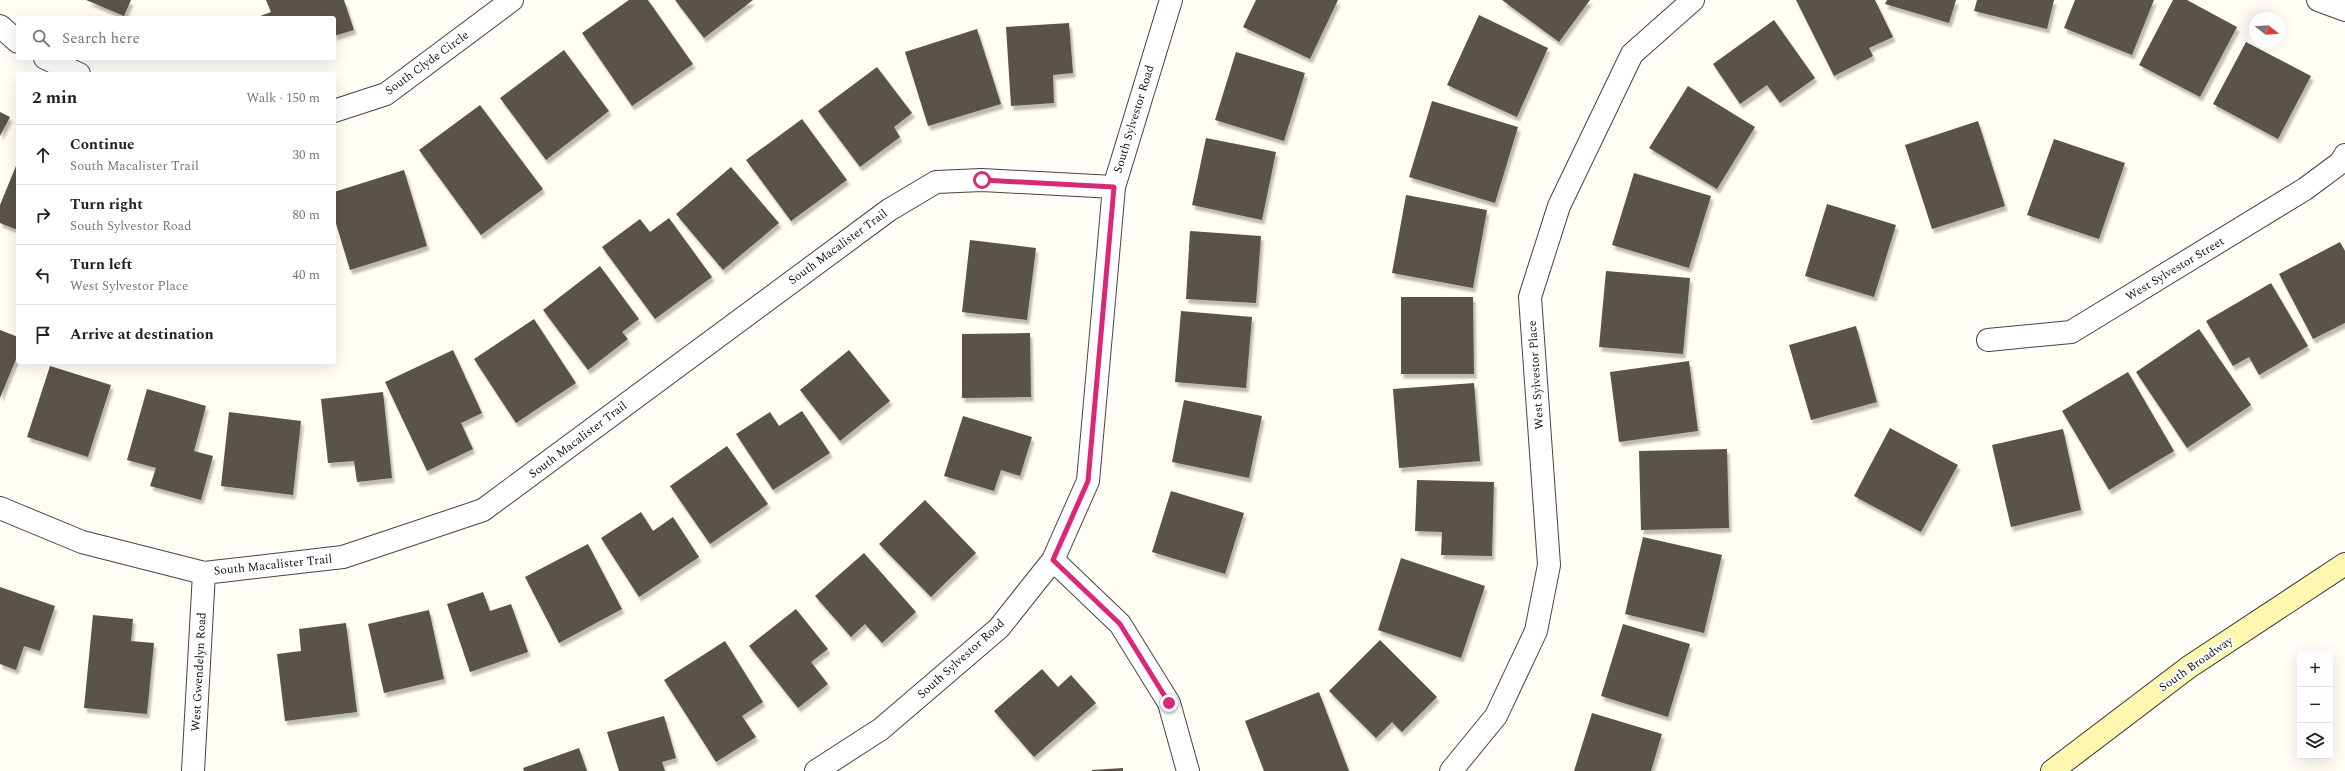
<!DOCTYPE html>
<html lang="en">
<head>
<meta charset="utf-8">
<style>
	:root { --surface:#fff; --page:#f2f2f2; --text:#222; --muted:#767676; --line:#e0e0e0 }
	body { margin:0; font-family:Spectral,serif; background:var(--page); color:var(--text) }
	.controls { position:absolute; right:12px; bottom:12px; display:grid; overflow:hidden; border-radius:4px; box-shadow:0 4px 16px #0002 }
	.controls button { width:36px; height:36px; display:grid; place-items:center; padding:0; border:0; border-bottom:1px solid var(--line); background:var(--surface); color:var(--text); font:20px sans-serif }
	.compass { position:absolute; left:2249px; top:12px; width:36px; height:36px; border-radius:50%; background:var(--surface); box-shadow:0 4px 16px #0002; rotate:107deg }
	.stop { position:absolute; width:12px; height:12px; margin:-9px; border:3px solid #db2777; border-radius:50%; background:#fff }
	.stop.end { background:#db2777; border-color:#fff; box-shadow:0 1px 4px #0008 }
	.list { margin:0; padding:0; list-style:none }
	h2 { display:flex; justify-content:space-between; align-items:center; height:52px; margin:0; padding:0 16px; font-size:17px }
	h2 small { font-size:13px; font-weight:400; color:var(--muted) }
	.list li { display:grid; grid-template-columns:26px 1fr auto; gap:12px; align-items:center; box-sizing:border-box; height:60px; padding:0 16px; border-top:1px solid var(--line) }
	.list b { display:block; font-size:15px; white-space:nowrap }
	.list p { margin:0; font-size:13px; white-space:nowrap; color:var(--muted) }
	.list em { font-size:13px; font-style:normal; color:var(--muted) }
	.icon { flex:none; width:22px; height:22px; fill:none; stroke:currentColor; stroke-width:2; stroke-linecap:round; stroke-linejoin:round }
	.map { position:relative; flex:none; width:2345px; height:771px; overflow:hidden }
	.search { position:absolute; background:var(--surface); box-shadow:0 4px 16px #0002; left:16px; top:16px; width:320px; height:44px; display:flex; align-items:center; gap:10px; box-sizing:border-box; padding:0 14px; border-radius:4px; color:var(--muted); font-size:15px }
	.panel { position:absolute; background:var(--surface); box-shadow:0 4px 16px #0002; left:16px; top:72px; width:320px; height:292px; border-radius:4px }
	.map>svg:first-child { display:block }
	.building { fill:#5a524d; filter:url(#shadow) }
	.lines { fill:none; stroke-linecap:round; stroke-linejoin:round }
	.minor-casing { stroke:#444; stroke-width:24 }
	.secondary-casing { stroke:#333; stroke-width:24 }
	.minor { stroke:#fff; stroke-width:22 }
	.secondary { stroke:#fff6b0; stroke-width:22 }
	.route { stroke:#db2777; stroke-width:5 }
	.labels { text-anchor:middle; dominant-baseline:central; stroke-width:4; stroke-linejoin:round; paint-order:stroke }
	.street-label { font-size:12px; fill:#111; stroke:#fff }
</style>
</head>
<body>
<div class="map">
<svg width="2345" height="771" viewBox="0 0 2345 771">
	<defs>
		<filter id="shadow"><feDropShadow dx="2.5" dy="4.5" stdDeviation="1" flood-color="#0004"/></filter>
	</defs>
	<rect width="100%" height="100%" fill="#fffdf5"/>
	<path class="building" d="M86,0H131L124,16Z
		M266,0H344L354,30L334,36V18H255L271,12Z
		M629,0H648L693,64L632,106L582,33Z
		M675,0H753L704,38Z
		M1256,0H1338L1310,59L1243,27Z
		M1502,0H1590L1559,42Z
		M1796,0H1875L1893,37L1869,48L1873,56L1834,76Z
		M1887,0H1956L1949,23L1885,4Z
		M1977,0H2054L2047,29L1974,11Z
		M2075,0H2154L2132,55L2064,28Z
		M2173,0H2187L2237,27L2200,97L2139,65Z
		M1479,15L1548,48L1517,117L1447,85Z
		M1774,20L1815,78L1780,103L1767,85L1740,104L1713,64Z
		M1069,23L1073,73L1053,75L1054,103L1011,106L1006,27Z
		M977,29L1001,104L928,126L905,52Z
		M2246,42L2311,76L2278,139L2213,104Z
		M564,50L609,111L546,160L500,98Z
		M1236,52L1305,73L1284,141L1215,120Z
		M877,67L912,113L894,127L900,137L860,167L818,111Z
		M1688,86L1755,127L1717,189L1649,148Z
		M1432,101L1518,127L1495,203L1409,177Z
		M480,105L543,189L481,235L419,150Z
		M0,112L10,117L0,136Z
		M802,119L847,180L791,221L746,160Z
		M1978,121L2005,206L1932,229L1905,145Z
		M1206,138L1276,152L1262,220L1192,205Z
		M2054,139L2125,163L2099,239L2027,215Z
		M18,161V230L0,223V205Z
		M731,167L779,223L723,270L676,214Z
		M404,170L427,246L350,270L334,217V192Z
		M1634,173L1711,196L1689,268L1612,245Z
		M1406,195L1487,210L1473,288L1392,273Z
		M1827,204L1896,225L1874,297L1805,276Z
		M669,218L712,277L655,319L602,247L640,219L650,232Z
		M1190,231L1261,236L1256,303L1186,299Z
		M970,240L1036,248L1027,320L962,312Z
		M2340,242L2345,251V323L2313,339L2279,274Z
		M600,266L639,319L622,332L628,339L588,370L543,310Z
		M1606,271L1690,278L1683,354L1599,347Z
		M2271,283L2308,346L2259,375L2249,357L2233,366L2206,321Z
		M1401,297H1473L1474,374H1401Z
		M1181,311L1252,317L1246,388L1175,382Z
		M534,319L576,383L516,423L474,359Z
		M1856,326L1877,402L1811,420L1789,345Z
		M2199,329L2251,405L2187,448L2136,372Z
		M0,330L18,337V354L0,398Z
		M1030,333L1031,397L962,398V334Z
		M453,350L482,413L461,423L473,449L427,471L385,382Z
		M849,350L890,401L840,441L800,390Z
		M1689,361L1698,431L1619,442L1610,372Z
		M50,366L111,385L88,457L27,437Z
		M2128,372L2174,451L2109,490L2062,411Z
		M1474,383L1480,461L1399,468L1393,389Z
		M147,389L206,406L194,451L213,456L201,500L150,486L156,468L127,460Z
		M383,392L392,478L357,482L354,461L328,463L321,399Z
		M1184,400L1262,416L1249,478L1172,462Z
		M802,411L830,453L773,490L736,434L770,412L779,426Z
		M229,412L301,421L293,495L221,486Z
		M963,416L1032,437L1020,476L1001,470L994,491L944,476Z
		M1890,428L1958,465L1921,532L1854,496Z
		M2063,429L2081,510L2011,527L1992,445Z
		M727,446L768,504L710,544L670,486Z
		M1727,449L1729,528L1641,530L1639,451Z
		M1417,480L1494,482L1492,556L1441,555L1442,532L1415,531Z
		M1171,491L1244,513L1225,574L1152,552Z
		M925,500L976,553L931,597L879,544Z
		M641,512L653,531L673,517L699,557L639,597L601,538Z
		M1643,537L1722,555L1704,633L1625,614Z
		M588,544L622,609L559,643L525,577Z
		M864,553L916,612L882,643L865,624L851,637L815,596Z
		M1401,558L1485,586L1461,658L1378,630Z
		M0,587L55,606L40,651L24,646L16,670L0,664Z
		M483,592L490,611L511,604L528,652L470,672L447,604Z
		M796,609L828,649L811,662L828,684L798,708L749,646Z
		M429,610L444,679L384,693L368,624Z
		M93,615L133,619L131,641L154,643L147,714L84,708Z
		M346,623L357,712L285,721L277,654L301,651L299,629Z
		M1623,624L1690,644L1668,717L1601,696Z
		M1380,640L1437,697L1402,732L1392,722L1376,738L1329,691Z
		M725,641L763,702L742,716L756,737L716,762L664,680Z
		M1042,669L1058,687L1071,675L1096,703L1034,757L994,711Z
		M1319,692L1349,771H1264L1245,721Z
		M1592,713L1662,734L1651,771H1574Z
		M664,716L676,758L662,762L665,771H619L607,732Z
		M579,748L587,771H524L523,768Z
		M1123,768V771H1092V770Z"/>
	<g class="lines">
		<g class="minor-casing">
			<path id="minor" d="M2318,0L2345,10
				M0,26L18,42
				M45,58L79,74
				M334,111L386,94L512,0
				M1988,340L2071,332L2305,189L2340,163L2345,155
				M0,508L82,542L204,573L343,557L483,510L889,210L936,182L982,180L1114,187
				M1053,560L1120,624L1169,703L1188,771
				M193,771L204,573
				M816,771L881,729L999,628L1053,560L1088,481L1114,187L1171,0
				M1451,771L1496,716L1536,631L1549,565L1530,297L1559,206L1632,54L1693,0"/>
		</g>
		<g class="secondary-casing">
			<path id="secondary" d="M2052,771L2189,667L2345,564"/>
		</g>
		<use href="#minor" class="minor"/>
		<use href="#secondary" class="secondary"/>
	</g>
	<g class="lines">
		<path class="route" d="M982,180L1114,187L1088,481L1053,560L1120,624L1169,703"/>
	</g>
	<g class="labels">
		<g class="street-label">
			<text transform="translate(427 63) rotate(-36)">South Clyde Circle</text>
			<text transform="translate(1134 119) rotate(-73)">South Sylvestor Road</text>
			<text transform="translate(838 247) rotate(-36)">South Macalister Trail</text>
			<text transform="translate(2175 269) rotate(-31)">West Sylvestor Street</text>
			<text transform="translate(1536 375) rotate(-94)">West Sylvestor Place</text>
			<text transform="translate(578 440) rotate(-37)">South Macalister Trail</text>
			<text transform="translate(273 565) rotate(-6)">South Macalister Trail</text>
			<text transform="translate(961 659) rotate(-42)">South Sylvestor Road</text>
			<text transform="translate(2196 664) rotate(-35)">South Broadway</text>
			<text transform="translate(199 672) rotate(-87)">West Gwendelyn Road</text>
		</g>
	</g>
</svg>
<div class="controls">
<button>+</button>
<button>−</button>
<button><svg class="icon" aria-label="layers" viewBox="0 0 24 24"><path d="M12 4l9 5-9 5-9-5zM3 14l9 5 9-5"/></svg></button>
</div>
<svg class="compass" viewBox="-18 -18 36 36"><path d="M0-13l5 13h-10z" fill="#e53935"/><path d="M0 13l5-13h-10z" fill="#767676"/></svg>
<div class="stop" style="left:982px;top:180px"></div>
<div class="stop end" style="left:1169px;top:703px"></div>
<div class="search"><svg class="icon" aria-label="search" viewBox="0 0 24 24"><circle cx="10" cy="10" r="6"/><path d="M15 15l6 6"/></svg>Search here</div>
<section class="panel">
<h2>2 min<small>Walk · 150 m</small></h2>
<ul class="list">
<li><svg class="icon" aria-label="ahead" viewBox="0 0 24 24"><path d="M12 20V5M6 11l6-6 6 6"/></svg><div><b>Continue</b><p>South Macalister Trail</p></div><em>30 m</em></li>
<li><svg class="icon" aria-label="right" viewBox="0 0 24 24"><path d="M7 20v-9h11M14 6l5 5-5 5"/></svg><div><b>Turn right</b><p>South Sylvestor Road</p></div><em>80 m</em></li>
<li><svg class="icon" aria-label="left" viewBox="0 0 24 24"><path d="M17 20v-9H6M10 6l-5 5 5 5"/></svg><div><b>Turn left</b><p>West Sylvestor Place</p></div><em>40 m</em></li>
<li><svg class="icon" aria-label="arrive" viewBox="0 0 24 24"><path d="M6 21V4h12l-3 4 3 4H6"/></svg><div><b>Arrive at destination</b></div></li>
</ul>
</section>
</div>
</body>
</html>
